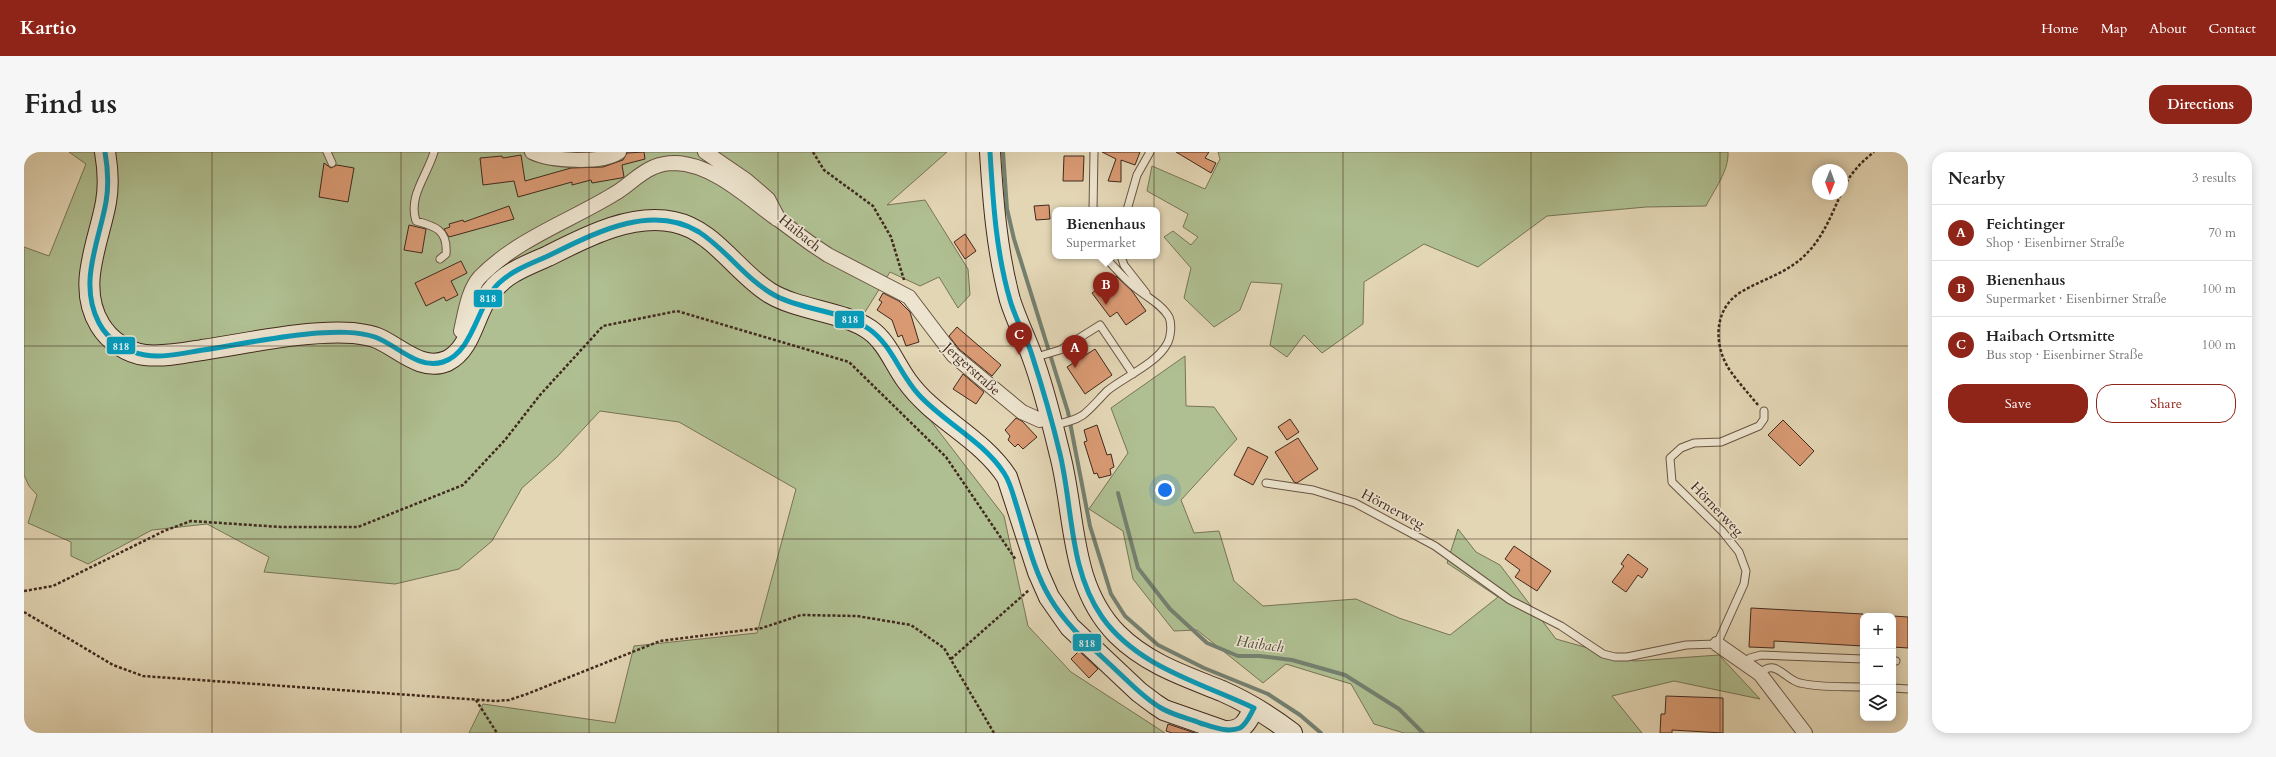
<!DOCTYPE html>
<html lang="en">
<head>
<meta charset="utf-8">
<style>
	:root { --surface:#fff; --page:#f6f6f6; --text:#222; --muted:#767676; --line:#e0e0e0; --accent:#8f2418 }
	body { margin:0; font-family:Cardo,serif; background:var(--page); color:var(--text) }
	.controls { position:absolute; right:12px; bottom:12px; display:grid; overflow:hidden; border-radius:8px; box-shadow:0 2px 10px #0003 }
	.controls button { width:36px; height:36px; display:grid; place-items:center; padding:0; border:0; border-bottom:1px solid var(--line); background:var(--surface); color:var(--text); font:20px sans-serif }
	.compass { position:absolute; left:1788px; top:12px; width:36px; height:36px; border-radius:50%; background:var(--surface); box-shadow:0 2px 10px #0003; rotate:181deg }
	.you { position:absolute; left:1141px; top:338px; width:14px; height:14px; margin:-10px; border:3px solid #fff; border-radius:50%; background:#1a73e8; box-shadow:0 0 0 6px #1a73e833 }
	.badge { display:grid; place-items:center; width:26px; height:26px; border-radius:50%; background:var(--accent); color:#fff; font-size:13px; font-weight:700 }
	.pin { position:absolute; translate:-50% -33px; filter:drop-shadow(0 1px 2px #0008) }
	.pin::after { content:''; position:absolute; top:21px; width:14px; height:12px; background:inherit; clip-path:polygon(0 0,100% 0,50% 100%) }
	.popup { position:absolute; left:1028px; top:55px; width:108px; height:52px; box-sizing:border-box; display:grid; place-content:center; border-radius:8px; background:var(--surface); filter:drop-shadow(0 1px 3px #0005); font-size:13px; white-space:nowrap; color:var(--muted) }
	.popup b { font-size:15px; color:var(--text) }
	.popup::after { content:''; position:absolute; left:50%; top:100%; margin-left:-8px; border:8px solid transparent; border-top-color:var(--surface) }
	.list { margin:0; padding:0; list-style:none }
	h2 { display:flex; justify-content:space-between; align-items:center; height:52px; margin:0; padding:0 16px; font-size:17px }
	h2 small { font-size:13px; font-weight:400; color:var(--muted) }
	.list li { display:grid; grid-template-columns:26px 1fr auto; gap:12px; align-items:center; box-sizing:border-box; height:56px; padding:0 16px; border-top:1px solid var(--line) }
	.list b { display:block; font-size:15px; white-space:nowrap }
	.list p { margin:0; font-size:13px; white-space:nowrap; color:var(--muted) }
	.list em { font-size:13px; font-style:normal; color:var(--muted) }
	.actions { display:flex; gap:8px; padding:12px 16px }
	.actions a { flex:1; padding:9px 0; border:1px solid var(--accent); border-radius:16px; text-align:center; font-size:14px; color:var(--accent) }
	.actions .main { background:var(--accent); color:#fff }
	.icon { flex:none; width:22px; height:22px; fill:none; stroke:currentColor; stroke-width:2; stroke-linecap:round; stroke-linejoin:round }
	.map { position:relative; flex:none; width:1884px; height:581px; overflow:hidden; border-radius:16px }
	header { display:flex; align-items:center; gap:24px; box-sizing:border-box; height:56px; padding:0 20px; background:var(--accent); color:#fff }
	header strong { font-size:19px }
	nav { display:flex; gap:22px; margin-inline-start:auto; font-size:14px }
	.intro { display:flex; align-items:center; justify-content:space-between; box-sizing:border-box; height:96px; padding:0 24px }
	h1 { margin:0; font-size:28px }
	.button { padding:10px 18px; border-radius:16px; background:var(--accent); color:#fff; font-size:14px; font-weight:700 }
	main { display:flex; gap:24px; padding:0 24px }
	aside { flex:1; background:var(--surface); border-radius:16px; box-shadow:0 2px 10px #0003 }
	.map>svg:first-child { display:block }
	.green { fill:#afbf91; stroke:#787457 }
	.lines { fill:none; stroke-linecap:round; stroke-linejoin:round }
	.stream { stroke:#748070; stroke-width:4 }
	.building { fill:#d99a73; stroke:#40291d }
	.service-casing { stroke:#695443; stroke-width:9 }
	.minor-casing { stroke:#695443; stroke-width:16 }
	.secondary-casing { stroke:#40291d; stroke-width:22 }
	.path { stroke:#40291d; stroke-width:2.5; stroke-dasharray:3 2; stroke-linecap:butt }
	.service { stroke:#ede4cf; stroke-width:7 }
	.minor { stroke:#ede4cf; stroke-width:14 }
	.secondary { stroke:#ede4cf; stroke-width:20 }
	.bus-1-casing { stroke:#ede4cf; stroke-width:8 }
	.bus-1 { stroke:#069cbc; stroke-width:5 }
	.grid { fill:none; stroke:#40291d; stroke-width:1; stroke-opacity:0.55 }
	.labels { text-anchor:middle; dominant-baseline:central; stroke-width:3; stroke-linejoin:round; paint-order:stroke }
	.street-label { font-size:14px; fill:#40291d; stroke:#ede4cf }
	.water-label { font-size:15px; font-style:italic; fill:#564d40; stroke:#ede4cf }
	.line-badge { stroke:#ede4cf; stroke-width:1.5 }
	.badge-label { font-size:11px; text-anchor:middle; font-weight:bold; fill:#fff }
</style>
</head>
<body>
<header>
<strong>Kartio</strong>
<nav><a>Home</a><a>Map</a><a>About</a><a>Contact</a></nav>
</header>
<div class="intro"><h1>Find us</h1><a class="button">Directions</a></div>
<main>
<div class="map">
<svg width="1884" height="581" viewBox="0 0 1884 581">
	<rect width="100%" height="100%" fill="#e3d6b5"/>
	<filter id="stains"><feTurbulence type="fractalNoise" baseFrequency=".005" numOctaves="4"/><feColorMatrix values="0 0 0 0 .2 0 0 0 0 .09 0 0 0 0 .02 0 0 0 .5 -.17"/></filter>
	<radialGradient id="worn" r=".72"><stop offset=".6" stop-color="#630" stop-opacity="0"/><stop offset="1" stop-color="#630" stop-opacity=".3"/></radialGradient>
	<path class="green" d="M45,0H923L863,53L901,48L944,117L946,143L934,156L915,125L896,134L866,120L831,176L850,195L980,364L1004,474L1047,520L1141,581H445L459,552L591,571L610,494L733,481L772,337L655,270L576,259L533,305L498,336L468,389L435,417L371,432L240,420L245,405L183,372L128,378L64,412L47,404V390L4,371L13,343L5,334L0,323V95L25,104L62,12Z
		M1194,0H1704C1705,19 1690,38 1682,54L1622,55L1523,64L1454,115L1400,92L1340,130L1339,172L1298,201L1280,183L1263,205L1246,193L1258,132L1227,130L1216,158L1190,175L1160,146L1167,116L1140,85L1149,79L1167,93L1174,85L1159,75L1164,62L1123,39L1128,14L1181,37L1196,7Z
		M1161,204L1162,254L1190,255L1213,287L1157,348L1170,381L1195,379L1210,429L1239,454L1332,447L1375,466L1426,483L1474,445L1423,411L1434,377L1452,400L1476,413L1532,487L1610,509L1695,503L1736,547L1650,529L1588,544L1618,581H1380L1350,572L1327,532L1262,512L1239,531L1173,478L1150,479L1109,427L1099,379L1065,357L1104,301L1087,256Z"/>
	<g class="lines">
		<path class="stream" d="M979,0L983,57L990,87L1044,260L1066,374L1087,442L1101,464L1134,493L1180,516L1244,542L1276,563L1297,581
			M1094,341L1114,416L1146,457L1183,491L1214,504H1235L1268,508L1321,523L1375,557L1399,581"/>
	</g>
	<path class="building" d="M620,0L621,7L598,13L600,25L597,26L568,31L567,28L548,33V30L494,45L490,29L459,33L456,6L478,4L479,6L497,3L501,29L547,16L579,15L599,8L603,1Z
		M1078,0H1116L1111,13L1097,8V30L1084,29L1092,7Z
		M1152,0H1185L1181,6L1192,11L1187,21Z
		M1040,4H1060L1059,29H1039Z
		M300,11L307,16L313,13L330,16L324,50L295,45Z
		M1025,53L1026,67L1012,68L1010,54Z
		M485,54L490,67L425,85L420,77L426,75L425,72L439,68L440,70Z
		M385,73L402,77L398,101L380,98Z
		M941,82L952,99L941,107L930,90Z
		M437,109L443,121L427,129L434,143L422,149L420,145L402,154L391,131Z
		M1092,124L1108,139L1122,159L1102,173L1093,160L1086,165L1068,141Z
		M859,141L875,149L886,160L895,190L882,194L878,183L874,185L868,168L853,158L858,150L855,148Z
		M933,175L977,213L968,224L935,197L925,184Z
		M1071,197L1088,223L1061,242L1043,215Z
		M939,222L960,240L952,252L929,237Z
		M992,266L998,269L1013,285L999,297L994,292L991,295L984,288L986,284L981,278Z
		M1266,267L1275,280L1263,288L1254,275Z
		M1759,268L1790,299L1776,314L1744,283Z
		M1073,273L1083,303L1087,302L1090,315L1086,317L1087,323L1075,326L1073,321L1070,322L1060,290L1063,289L1060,278Z
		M1274,286L1294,317L1273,331L1270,330L1251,300Z
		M1224,295L1244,305L1229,333L1210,323Z
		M1490,394L1527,419L1513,439L1491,425L1496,418L1481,407Z
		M1604,402L1624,417L1618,426L1614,423L1602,440L1588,430L1600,414L1597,412Z
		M1727,456L1839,462V494L1750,489V496L1725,495Z
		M1869,464L1884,465V496L1869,495Z
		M1055,499L1074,517L1065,526L1047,507Z
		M1642,544L1699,546V581L1648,578V581H1636L1637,562H1641Z
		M1144,572L1171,581H1148L1142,579Z"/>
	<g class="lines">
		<g class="service-casing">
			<path id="service" d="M303,0L308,11
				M410,0C403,24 384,44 392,69C411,74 424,78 422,102L416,107
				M1069,58L1070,0
				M1103,58L1113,23L1126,0
				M1097,104L1100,113L1122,141
				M1009,206L1036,198L1076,173L1109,222
				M1030,273C1040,271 1050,269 1059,263C1068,256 1075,247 1083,239C1100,225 1132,212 1143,192C1147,185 1148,172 1145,165C1137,151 1119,143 1108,133C1098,124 1089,114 1080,104
				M1242,331L1289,338L1331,351L1411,394L1486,448L1537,474L1579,502L1591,505H1603L1662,493L1693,492L1720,432L1722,419L1715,400L1698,379L1648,330L1646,306L1657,296L1670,291L1697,290L1735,274L1740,267V259
				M1869,509H1872
				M1721,511L1726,506L1737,503L1839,507
				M1736,522C1751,505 1761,528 1776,531C1796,536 1819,534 1839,535
				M1869,536L1884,537"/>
		</g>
		<g class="minor-casing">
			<path id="minor" d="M508,0C526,9 578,12 595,0
				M681,0L722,28L744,47L755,68L786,91L804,103L885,145L929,203L998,260L1016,268L1026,266
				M445,182L437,179C441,162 444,138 456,125C493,87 546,69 590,42C604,34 615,21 630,15C637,12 644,11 651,11C689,12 724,46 753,67
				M1693,492L1736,522L1781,581"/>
		</g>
		<g class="secondary-casing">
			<path id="secondary" d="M81,0C84,17 85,33 82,50C75,90 52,134 76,173C85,188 103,201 121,203C140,205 160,201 178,198C227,191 279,178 329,181C337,182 346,183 353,186C375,195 397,220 423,209C448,197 450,161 466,141C472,133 481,125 490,120C500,114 513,109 524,104C562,85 607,61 650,70C690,78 713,121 746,141C776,159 819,159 846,178C863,190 871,213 883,229C910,267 957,285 983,325L1014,420L1025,445L1046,475L1115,540L1131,552L1140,558L1200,579C1218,580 1223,571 1230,556
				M966,0C969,49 973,100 986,148C992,167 1001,185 1008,204C1020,236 1028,270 1036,303C1052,365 1045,433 1093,482C1123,512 1161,524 1198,539C1223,550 1247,565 1268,581"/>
		</g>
		<path class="path" d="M789,0L800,18L849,54L867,85L880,128
			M1818,39C1825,23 1836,11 1850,0
			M1734,253C1724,241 1714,230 1705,217C1689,192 1690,156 1717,140C1737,128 1760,122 1778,106C1798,88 1806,66 1817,42
			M0,439L29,434L140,379L167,369L257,375H334L439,333L481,288L516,243L579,174L653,159L825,210L922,305L992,408
			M0,460L89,513L119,524L471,549L485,548L503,542L636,489L738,476L777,463L833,464L887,473L920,496L970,581
			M927,507L1005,438
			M452,548L473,581"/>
		<use href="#service" class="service"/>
		<use href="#minor" class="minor"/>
		<use href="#secondary" class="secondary"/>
		<g class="bus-1-casing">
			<path id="bus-1" d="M81,0C84,17 85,33 82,50C75,90 54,131 75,171C84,188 102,200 121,203C140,206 160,201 179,198C217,192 255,184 294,181C312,180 333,179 351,185C373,193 394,218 419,210C450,200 453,152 475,131C490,117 509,111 526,103C571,81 627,51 675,80C703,98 722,128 752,144C781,159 817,158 845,177C868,193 876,223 895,243C921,271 959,289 980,321C986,330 989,342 992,352C1002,383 1009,418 1026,446C1043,475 1069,496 1093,519C1107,532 1121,547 1137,556C1149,563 1163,566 1176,571C1189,575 1203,581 1216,576C1223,572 1226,563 1230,556
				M966,0C969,49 972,100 986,148C991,166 1001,183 1007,200C1018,234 1028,268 1036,302C1049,356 1045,418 1078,465C1113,515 1178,531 1230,556"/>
		</g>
		<use href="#bus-1" class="bus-1"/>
	</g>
	<path class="grid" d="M188,0V581M377,0V581M565,0V581M754,0V581M942,0V581M1130,0V581M1319,0V581M1507,0V581M1696,0V581M0,194H1884M0,387H1884"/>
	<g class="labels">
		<g class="street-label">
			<text transform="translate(776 81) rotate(39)">Haibach</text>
			<text transform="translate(948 217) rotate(42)">Jergerstraße</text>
			<text transform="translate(1369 357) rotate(28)">Hörnerweg</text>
			<text transform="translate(1693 357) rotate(46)">Hörnerweg</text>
		</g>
		<g class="water-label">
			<text transform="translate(1236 492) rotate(8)">Haibach</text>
		</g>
	</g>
	<g class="line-badge">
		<rect x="449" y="137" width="30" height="19" rx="4" fill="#069cbc"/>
		<rect x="810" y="158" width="31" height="19" rx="4" fill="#069cbc"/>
		<rect x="82" y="184" width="30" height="19" rx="4" fill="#069cbc"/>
		<rect x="1048" y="481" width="30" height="19" rx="4" fill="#069cbc"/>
	</g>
	<g class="badge-label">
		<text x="464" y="150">818</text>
		<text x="826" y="171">818</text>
		<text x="97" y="198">818</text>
		<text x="1063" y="495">818</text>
	</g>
	<rect width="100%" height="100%" filter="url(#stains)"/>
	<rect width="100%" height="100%" fill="url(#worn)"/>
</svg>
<div class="controls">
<button>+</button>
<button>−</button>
<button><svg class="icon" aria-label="layers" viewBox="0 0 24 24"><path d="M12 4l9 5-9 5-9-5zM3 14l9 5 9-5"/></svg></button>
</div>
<svg class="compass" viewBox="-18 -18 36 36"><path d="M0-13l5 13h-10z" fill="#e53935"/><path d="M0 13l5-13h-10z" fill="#767676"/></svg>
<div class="you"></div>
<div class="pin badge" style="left:1051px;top:216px">A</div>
<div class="pin badge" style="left:1082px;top:153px">B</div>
<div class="popup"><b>Bienenhaus</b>Supermarket</div>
<div class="pin badge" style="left:995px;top:203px">C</div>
</div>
<aside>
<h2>Nearby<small>3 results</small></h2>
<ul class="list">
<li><span class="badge">A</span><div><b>Feichtinger</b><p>Shop · Eisenbirner Straße</p></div><em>70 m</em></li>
<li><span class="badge">B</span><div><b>Bienenhaus</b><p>Supermarket · Eisenbirner Straße</p></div><em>100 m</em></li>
<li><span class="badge">C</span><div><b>Haibach Ortsmitte</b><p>Bus stop · Eisenbirner Straße</p></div><em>100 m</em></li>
</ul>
<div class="actions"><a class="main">Save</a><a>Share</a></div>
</aside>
</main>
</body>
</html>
